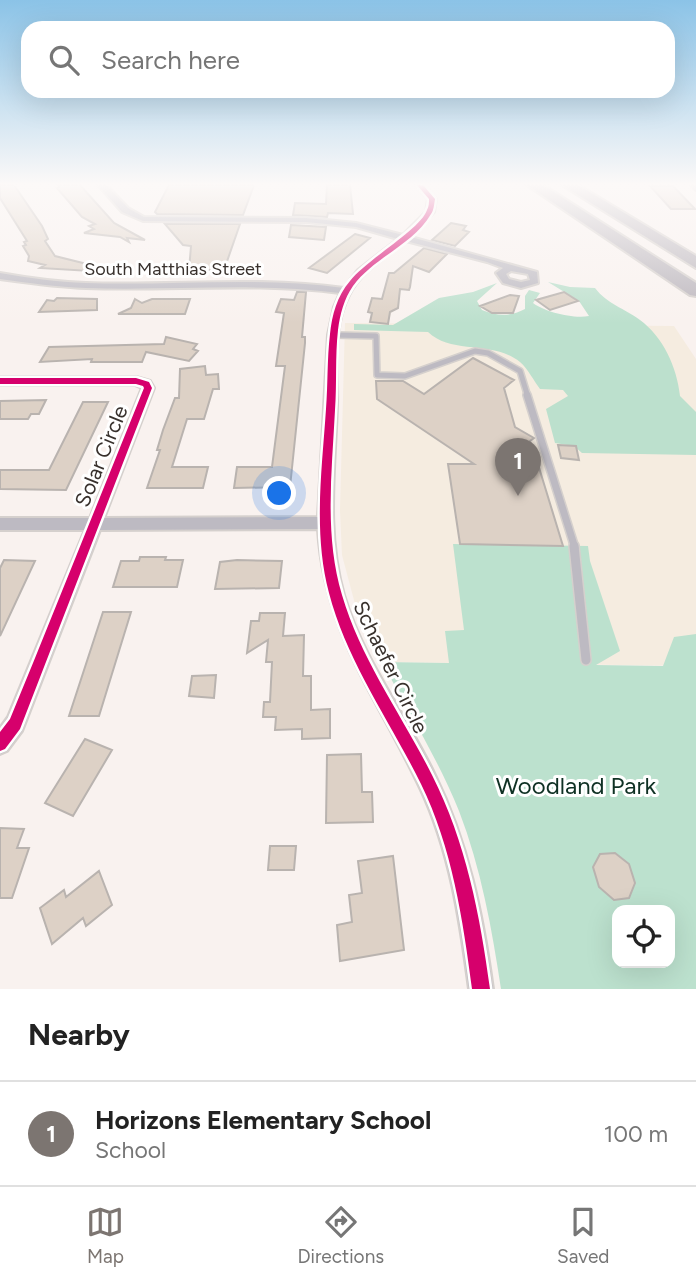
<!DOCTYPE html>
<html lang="en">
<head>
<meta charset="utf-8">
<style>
	:root { --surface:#fff; --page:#f6f6f6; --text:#222; --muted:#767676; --line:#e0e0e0; --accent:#7c7571 }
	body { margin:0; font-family:Figtree,sans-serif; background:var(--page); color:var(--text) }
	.controls { position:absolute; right:21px; bottom:21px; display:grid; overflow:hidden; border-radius:14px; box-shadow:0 7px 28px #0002 }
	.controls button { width:63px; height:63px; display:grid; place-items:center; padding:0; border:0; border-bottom:2px solid var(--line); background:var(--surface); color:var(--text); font:35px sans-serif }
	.you { position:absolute; left:280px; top:494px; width:24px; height:24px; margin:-18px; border:5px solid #fff; border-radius:50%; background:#1a73e8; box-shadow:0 0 0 10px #1a73e833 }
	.badge { display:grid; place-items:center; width:46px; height:46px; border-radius:50%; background:var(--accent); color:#fff; font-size:23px; font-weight:700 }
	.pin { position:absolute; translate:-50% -58px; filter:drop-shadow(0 2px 4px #0008) }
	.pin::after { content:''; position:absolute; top:37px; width:24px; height:21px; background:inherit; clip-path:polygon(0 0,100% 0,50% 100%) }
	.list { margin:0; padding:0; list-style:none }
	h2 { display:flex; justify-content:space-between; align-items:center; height:91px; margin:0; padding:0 28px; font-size:30px }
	h2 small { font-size:23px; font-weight:400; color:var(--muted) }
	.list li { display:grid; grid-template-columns:46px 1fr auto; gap:21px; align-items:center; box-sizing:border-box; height:105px; padding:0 28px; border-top:2px solid var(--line) }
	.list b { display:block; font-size:26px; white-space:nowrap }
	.list p { margin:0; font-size:23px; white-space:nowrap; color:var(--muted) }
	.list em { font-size:23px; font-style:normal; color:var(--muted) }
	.icon { flex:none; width:38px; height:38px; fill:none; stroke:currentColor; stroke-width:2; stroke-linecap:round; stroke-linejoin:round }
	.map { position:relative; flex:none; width:696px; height:989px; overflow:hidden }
	.search { position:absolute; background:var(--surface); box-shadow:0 7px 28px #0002; left:21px; right:21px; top:21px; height:77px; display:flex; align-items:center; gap:18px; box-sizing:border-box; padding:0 24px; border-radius:21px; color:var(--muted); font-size:26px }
	.sheet { height:196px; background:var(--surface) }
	nav { display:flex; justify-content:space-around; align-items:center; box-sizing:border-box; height:98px; border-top:2px solid var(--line); background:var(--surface); font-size:19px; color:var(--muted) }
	nav a { display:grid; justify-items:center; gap:4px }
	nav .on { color:var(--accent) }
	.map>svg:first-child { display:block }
	.education { fill:#f5ece0 }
	.green { fill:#bce1ce; fill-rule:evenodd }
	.forest { fill:#bce0cd }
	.building { fill:#ddd1c6; stroke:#b9b3af; stroke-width:2 }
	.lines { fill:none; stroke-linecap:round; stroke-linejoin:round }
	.lane-far3-casing { stroke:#d5d0cd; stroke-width:6 }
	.lane-far2-casing { stroke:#d5d0cd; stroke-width:8 }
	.lane-far1-casing { stroke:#d5d0cd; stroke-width:10 }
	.lane-casing { stroke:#d5d0cd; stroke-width:12 }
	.street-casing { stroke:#d5d0cd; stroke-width:4 }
	.highway-casing { stroke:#d5d0cd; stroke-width:4 }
	.lane-far3 { stroke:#bdbac2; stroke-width:4.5 }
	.lane-far2 { stroke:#bdbac2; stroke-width:5 }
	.lane-far1 { stroke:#bdbac2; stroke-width:7 }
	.lane { stroke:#bdbac2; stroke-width:9 }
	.street { fill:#bdbac2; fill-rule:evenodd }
	.highway { fill:#bbb6bd; fill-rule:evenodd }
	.cycleway-casing { stroke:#fff; stroke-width:5 }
	.cycleway { fill:#d6006c; fill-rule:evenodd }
	.labels { text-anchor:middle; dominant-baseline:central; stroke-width:6; stroke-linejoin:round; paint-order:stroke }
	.far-street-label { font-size:18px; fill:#38312d; stroke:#fff }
	.street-label { font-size:21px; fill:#38312d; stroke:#fff }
	.near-park-label { font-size:24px; fill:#0f3124; stroke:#fff }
</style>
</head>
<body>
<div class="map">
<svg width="696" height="989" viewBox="0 0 696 989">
	<rect width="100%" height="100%" fill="#f9f2ef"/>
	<path class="education" d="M345,323L674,326L696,359V666L382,662L355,604L342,555L340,510Z"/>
	<path class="green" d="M453,544L588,546L590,561L620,651L596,665L663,666L674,637L696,634V989H501C492,929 481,868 459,811C438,759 408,711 382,662L449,663L445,631L464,630ZM617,910H670V963H617Z"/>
	<path class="forest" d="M548,282L570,287L595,288C607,304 624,308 640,320C663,337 677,367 680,396L696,412V455L582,453L574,446L555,443L546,409L568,396L563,390L540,389C534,381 528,369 520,362C493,340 452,355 428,332L354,330V324L393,325L439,298L473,292L497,283L477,301L482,310C497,316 510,317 525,309V296L529,290L540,293L533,303C545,312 573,319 589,316L579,301Z"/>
	<path class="building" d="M0,185H14L42,226L48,239L45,241L55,256L91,265L90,271L40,268L45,265L28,261L29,256L23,246L26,245L24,242L27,241L0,198Z
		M58,185H80L114,223L145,240L127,238L129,242L120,237L84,233L94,229L89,226L95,224L82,217L57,188L59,187Z
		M169,185H254L243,215L157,214L155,212Z
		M327,185H350L353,214L328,213L327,217L293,215L295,203L326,204Z
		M650,186H673L695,209H671Z
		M451,223L466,226L463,230L469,232L455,246L432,240Z
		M165,224H240L224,270H189L191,246L183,245Z
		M291,225L326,227L324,240L289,237Z
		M355,234L370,238L327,273L309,268Z
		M424,248L447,254L429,272L413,266L410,287L409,290L400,289L398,308L390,312L388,324L370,322L372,313L368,312L372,298L382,299L389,273H394Z
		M297,292H306L302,337H305V343L290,487L234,488L237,467H272L285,366H276L284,313L276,312L281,299L294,300Z
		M564,292L578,301L550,310L536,300Z
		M510,295L519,296L513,313H492L480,306Z
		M57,298L97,299V310L39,312L47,300L54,301Z
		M135,299L142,303L152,299H190L185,314H118L131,308Z
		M166,337L197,344L193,349L198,351L189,361L146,352L142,362H91L92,359L40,362L49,347L164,344Z
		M473,358L514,380L504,388L515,427L534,438L530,441L535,461H537L563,546L460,544L448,464H474L377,399L376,381H403L424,394Z
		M205,366L206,375L218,374L219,389H213L204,419H187L172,467H208L203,488H147L160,450H157L163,430L175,398H179L180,369Z
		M46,400L39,414H31L28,419H0V401Z
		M83,402H108L66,490L0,489V470H49Z
		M558,445L576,446L579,460L561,458Z
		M140,557H166L165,560H183L177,587H113L121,561H139Z
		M4,560L35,561L0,636V568Z
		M237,560L282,561L279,588L215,589L220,562Z
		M103,612H131L99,716H69Z
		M260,613H285L283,636L304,635L303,676H311V710L330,709V738L302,739V729L275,730L276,717H263L264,702H270L272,662H266L268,640L247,653L251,621H259Z
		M216,675L214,698L189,696L192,676Z
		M85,739L112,750L73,816L45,803Z
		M361,754L362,792H372L373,822L326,823L327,755Z
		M0,828L24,829L17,848H29L12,898H0Z
		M270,846H296L294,870H268Z
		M615,853L629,864L635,883L629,898L614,900L599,887L593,867L600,854Z
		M393,856L404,950L340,961L337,925L352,922L349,895L362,893L358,861Z
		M99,871L112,905L86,926L83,918L52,944L40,908L64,890L66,897Z"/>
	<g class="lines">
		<g class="lane-far3-casing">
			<path id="lane-far3" d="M692,185L696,189"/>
		</g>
		<g class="lane-far2-casing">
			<path id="lane-far2" d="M335,335L376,336L377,375L405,376L475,351L488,353L520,371L528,397"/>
		</g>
		<g class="lane-far1-casing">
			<path id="lane-far1" d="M527,395L575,548"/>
		</g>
		<g class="lane-casing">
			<path id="lane" d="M574,546L586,660"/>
		</g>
		<g class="street-casing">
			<path id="street" d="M98,185H106L128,208L144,217L306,218L356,223L403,235L426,212L428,199L416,185H424L436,199L434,212L411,237L537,272L538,283L521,288L503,283L496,273L503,268L487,262L406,241C386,257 361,271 349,295C332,327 338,370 337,405C335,469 326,533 344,595C363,660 406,714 435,775C468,842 483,915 493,989H469C460,921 450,851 420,788C378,698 324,633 318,529L100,530L22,731L7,751L0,754V728L8,717L85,530H0V518H90L142,388L135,385H0V377H136L150,381L154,388L104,518L318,517L328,335L334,307L340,293C255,282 171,291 86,288C57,287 29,283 0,279V273C28,278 57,282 86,283C173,286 256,276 344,288L358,270L398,239L356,227L306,222L143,221L122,212ZM511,271L528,274L530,280L521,282L509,279L506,274Z"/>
		</g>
		<g class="highway-casing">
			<path id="highway" d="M527,185H543L696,283V296L690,295Z
				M562,185H578L696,256V268Z"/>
		</g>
		<use href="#lane-far3" class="lane-far3"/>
		<use href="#lane-far2" class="lane-far2"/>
		<use href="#lane-far1" class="lane-far1"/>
		<use href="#lane" class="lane"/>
		<use href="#street" class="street"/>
		<use href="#highway" class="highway"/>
		<g class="cycleway-casing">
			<path id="cycleway" d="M417,185H423L435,199C434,204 434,210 431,214C413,245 374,257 353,286C344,299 340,314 338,330C335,357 337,383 335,410C332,471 324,535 342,595C361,660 402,715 432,775C466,842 480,915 490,989H472C463,920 452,847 421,784C390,721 347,662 329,593C313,533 322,470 326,409C328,384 327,359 330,334C332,315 337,296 350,281C366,260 421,229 427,210C429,206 429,203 429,199Z
				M0,378H136L149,382L152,388L20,729L5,749L0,751V732L10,719L33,663L144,388L143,386L136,384H0Z"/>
		</g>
		<use href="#cycleway" class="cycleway"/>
	</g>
	<linearGradient id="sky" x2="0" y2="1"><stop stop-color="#8bc3e7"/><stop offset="0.57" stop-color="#fcf9f8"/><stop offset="1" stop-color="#fcf9f8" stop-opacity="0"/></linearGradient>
	<rect width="696" height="323" fill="url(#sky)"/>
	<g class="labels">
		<g class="far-street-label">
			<text x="173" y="269">South Matthias Street</text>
		</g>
		<g class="street-label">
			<text transform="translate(101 456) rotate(-68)">Solar Circle</text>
			<text transform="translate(391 667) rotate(64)">Schaefer Circle</text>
		</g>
		<g class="near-park-label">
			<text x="576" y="785">Woodland Park</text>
		</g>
	</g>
</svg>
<div class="controls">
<button><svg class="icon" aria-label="locate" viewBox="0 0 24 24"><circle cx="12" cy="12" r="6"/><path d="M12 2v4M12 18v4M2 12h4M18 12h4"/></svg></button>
</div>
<div class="you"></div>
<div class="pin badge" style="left:518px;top:496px">1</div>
<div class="search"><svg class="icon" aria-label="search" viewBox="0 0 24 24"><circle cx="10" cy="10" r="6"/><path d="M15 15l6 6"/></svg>Search here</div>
</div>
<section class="sheet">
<h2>Nearby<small></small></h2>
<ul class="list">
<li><span class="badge">1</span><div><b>Horizons Elementary School</b><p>School</p></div><em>100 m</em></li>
</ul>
</section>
<nav>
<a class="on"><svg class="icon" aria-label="map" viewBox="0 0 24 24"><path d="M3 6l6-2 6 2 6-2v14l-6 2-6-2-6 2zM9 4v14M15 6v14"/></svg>Map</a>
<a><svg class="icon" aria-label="directions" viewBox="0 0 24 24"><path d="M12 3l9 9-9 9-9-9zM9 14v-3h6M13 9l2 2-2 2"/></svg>Directions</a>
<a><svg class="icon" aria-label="saved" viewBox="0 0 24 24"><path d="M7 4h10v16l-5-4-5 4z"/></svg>Saved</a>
</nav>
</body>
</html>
